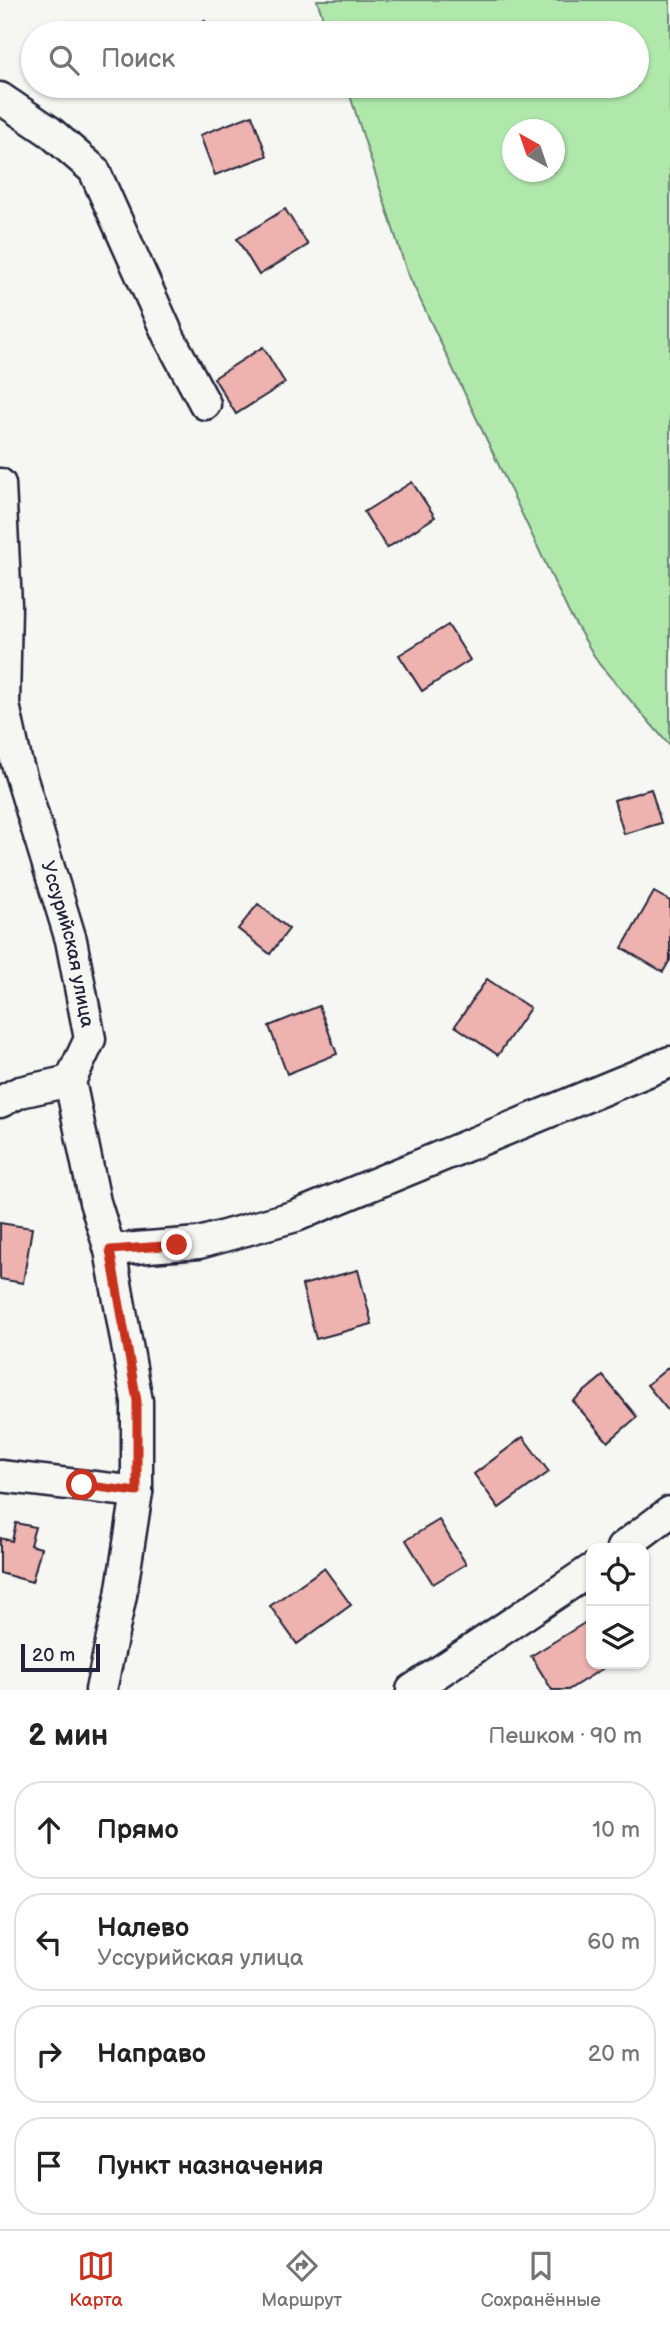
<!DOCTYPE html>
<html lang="ru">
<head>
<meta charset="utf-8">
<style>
	:root { --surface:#fff; --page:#f2f2f2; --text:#222; --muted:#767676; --line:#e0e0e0; --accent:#c8321e }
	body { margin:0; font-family:"Balsamiq Sans",sans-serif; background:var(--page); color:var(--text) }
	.controls { position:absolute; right:21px; bottom:21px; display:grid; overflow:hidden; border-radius:14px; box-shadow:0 2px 5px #0004 }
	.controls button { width:63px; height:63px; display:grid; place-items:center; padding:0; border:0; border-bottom:2px solid var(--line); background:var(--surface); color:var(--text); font:35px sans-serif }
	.compass { position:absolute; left:502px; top:119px; width:63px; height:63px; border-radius:50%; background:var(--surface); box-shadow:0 2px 5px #0004; rotate:320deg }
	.scale { position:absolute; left:21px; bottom:18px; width:79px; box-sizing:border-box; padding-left:7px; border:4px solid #22223b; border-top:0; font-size:19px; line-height:24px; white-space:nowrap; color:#22223b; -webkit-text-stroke:5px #f6f6f2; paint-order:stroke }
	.stop { position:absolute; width:21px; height:21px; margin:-16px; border:5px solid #c8321e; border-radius:50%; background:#fff }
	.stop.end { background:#c8321e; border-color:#fff; box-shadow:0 2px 7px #0008 }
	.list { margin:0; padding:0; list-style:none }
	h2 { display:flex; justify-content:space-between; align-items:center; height:91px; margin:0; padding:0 28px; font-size:30px }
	h2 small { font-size:23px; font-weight:400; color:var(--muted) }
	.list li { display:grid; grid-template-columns:46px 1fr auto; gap:21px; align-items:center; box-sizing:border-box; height:98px; margin:0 14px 14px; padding:0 14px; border:2px solid var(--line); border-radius:28px }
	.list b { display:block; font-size:26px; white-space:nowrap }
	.list p { margin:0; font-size:23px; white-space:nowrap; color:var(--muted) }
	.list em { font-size:23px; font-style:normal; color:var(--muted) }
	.icon { flex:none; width:38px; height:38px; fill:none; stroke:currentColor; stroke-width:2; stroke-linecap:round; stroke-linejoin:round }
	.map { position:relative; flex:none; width:670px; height:1690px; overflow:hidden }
	.search { position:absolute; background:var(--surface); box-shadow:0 2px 5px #0004; left:21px; right:21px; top:21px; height:77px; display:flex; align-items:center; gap:18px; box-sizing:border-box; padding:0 24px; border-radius:38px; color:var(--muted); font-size:26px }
	.sheet { height:539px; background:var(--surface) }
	nav { display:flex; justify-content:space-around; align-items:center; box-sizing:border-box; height:98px; border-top:2px solid var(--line); background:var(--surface); font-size:19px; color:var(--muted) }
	nav a { display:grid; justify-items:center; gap:4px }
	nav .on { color:var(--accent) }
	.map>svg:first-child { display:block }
	.green { fill:#b0e8ac; stroke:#698574; stroke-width:2; fill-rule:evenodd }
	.building { fill:#eeb2af; stroke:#22223b; stroke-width:2 }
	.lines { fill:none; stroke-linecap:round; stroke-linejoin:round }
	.minor-casing { stroke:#22223b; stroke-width:35 }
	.minor { stroke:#f6f6f2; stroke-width:30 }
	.route { stroke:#c8321e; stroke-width:9 }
	.labels { text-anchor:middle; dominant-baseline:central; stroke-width:5; stroke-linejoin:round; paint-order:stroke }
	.street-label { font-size:19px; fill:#22223b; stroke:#f6f6f2 }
</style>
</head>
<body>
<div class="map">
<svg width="670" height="1690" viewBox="0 0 670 1690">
	<rect width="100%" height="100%" fill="#f6f6f2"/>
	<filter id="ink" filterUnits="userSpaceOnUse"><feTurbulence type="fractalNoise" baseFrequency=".0143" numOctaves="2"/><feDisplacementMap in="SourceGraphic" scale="14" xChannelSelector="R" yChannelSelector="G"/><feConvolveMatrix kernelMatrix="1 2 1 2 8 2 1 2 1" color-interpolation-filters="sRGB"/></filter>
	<g filter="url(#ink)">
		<path class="green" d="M317,0H670V746L599,664L569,613L407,272L347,86H637V33H328ZM512,130H554V172H512Z"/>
		<path class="building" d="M205,21L208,33H166Z
			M252,115L267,156L215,175L200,135Z
			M285,209L308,245L259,275L237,239Z
			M263,347L285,383L236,414L214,378Z
			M412,482L435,517L387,548L364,512Z
			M448,625L470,660L422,691L399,655Z
			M651,789L661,823L624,834L614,800Z
			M654,892L670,901V960L663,972L622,948Z
			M258,904L289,929L270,954L238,929Z
			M487,979L530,1008L498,1055L455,1026Z
			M319,1006L337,1054L287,1074L269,1026Z
			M0,1223L32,1228L23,1283L0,1279Z
			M358,1270L372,1324L316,1339L302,1285Z
			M670,1366V1413L647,1385Z
			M603,1376L637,1417L608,1442L573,1401Z
			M523,1437L549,1472L499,1508L474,1474Z
			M439,1520L466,1564L433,1584L406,1540Z
			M16,1523L35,1527L30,1545L41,1548L32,1582L0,1573V1538L12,1541Z
			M324,1568L351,1605L297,1644L270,1606Z
			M586,1622L591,1630V1664H610L568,1690H552L531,1656Z"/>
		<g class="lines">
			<g class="minor-casing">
				<g id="minor">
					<path d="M0,98L49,131L94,170L169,337L205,404"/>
					<path id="s1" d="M0,484L6,605L4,705L16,760L71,940L90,1039L70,1081L95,1202L110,1250L137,1401V1492L121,1595L101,1690"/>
					<path d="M0,1102L20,1092L70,1081"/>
					<path d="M110,1250L199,1243L296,1216L670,1062"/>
					<path d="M0,1476L137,1492"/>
					<path d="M622,1548L670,1512"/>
					<path d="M412,1690L591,1570"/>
				</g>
			</g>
			<use href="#minor" class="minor"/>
		</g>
	</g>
	<g class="lines" filter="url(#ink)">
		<path class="route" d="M82,1485L137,1492V1401L110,1250L177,1245"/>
	</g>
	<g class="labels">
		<g class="street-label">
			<text stroke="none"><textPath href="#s1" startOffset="469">Уссурийская улица</textPath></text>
		</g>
	</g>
</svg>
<div class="controls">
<button><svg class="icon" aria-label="locate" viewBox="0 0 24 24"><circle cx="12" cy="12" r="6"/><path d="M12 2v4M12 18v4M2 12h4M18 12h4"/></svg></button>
<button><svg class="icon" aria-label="layers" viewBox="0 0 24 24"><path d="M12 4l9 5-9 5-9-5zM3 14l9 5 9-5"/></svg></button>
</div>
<svg class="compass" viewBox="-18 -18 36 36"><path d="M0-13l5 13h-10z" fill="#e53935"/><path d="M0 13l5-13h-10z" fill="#767676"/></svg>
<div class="scale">20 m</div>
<div class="stop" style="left:82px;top:1485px"></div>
<div class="stop end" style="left:177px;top:1245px"></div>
<div class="search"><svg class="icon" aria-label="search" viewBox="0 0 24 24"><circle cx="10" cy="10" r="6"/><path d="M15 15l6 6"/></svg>Поиск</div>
</div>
<section class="sheet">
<h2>2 мин<small>Пешком · 90 m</small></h2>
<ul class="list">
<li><svg class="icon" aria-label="ahead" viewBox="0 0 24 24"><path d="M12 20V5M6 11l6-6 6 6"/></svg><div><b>Прямо</b></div><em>10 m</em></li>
<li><svg class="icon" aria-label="left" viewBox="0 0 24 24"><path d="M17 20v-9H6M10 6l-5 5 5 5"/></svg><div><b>Налево</b><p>Уссурийская улица</p></div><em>60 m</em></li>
<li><svg class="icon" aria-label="right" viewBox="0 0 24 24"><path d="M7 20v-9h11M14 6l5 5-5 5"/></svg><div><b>Направо</b></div><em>20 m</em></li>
<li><svg class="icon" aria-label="arrive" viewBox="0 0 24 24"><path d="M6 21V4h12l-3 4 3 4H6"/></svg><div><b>Пункт назначения</b></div></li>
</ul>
</section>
<nav>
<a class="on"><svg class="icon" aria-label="map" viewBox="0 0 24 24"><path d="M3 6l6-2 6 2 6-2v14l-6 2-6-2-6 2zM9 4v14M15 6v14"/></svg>Карта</a>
<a><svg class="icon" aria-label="directions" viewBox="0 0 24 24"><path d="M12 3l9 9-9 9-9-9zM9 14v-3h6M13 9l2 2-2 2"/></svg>Маршрут</a>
<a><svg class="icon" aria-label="saved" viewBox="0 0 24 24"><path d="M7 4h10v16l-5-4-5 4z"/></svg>Сохранённые</a>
</nav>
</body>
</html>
